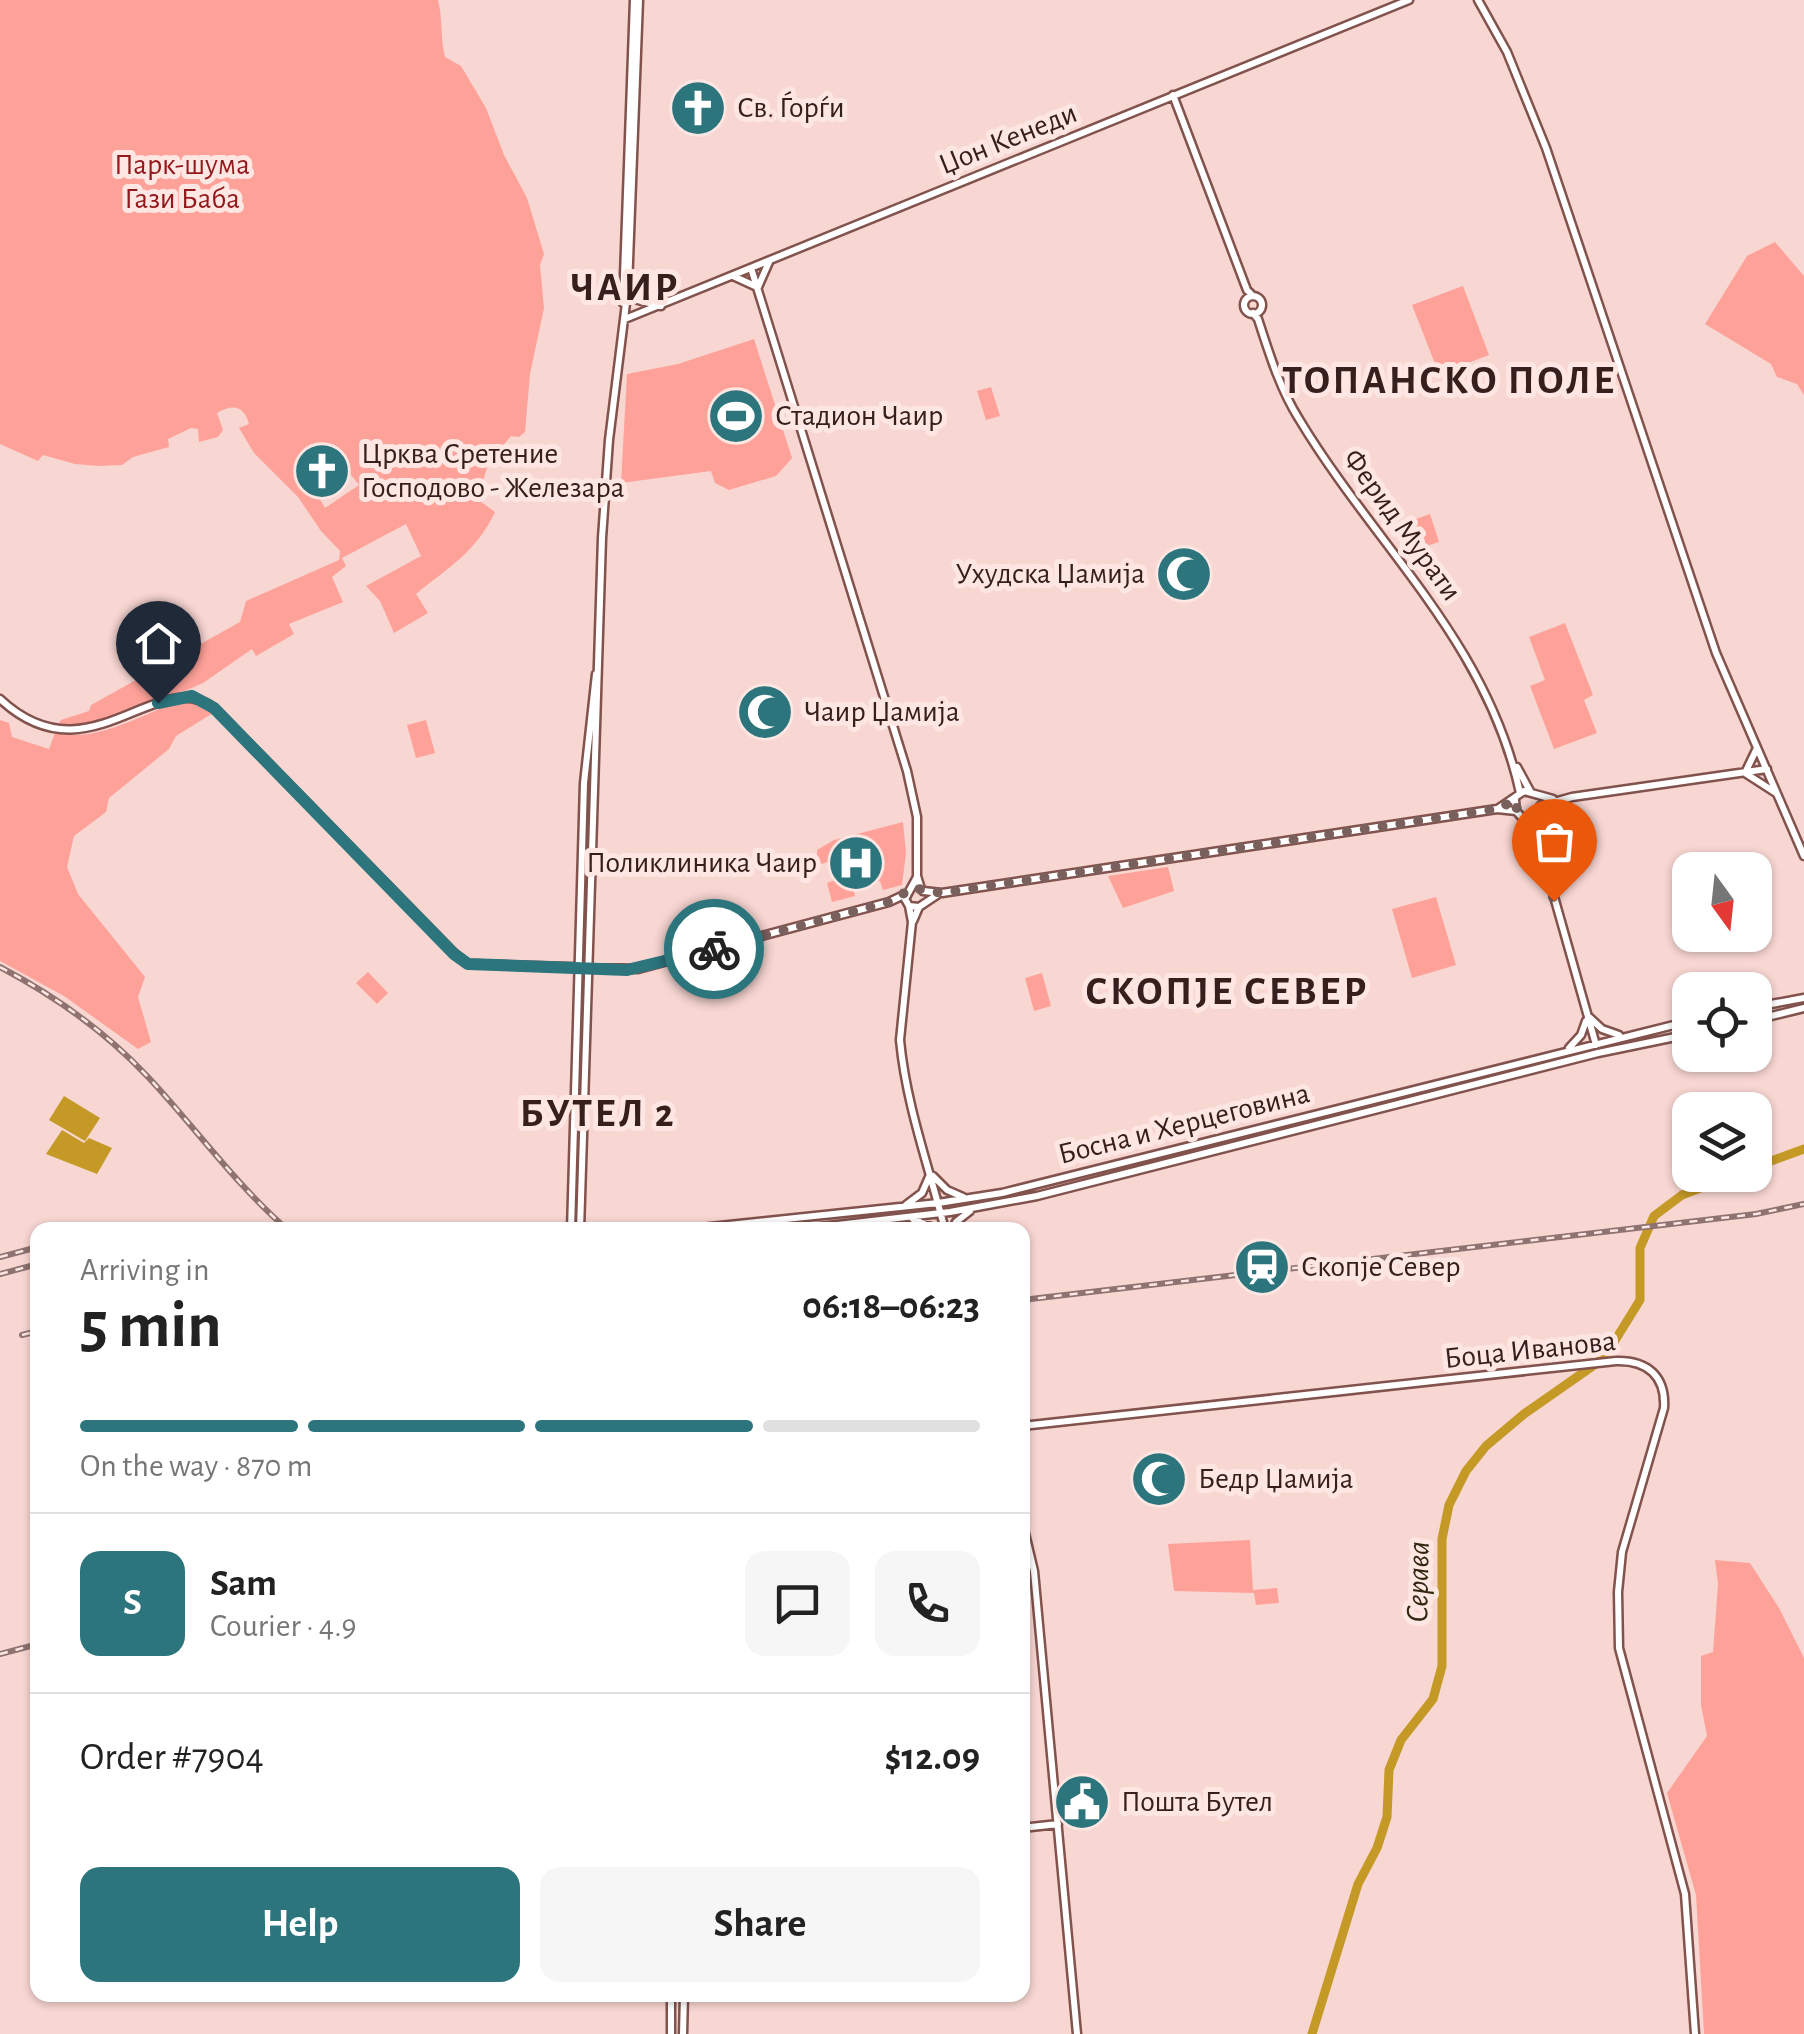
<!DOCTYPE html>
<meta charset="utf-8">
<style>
:root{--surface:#fff;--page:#f6f6f6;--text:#222;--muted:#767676;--line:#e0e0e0;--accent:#2c757d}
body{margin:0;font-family:"Alegreya Sans",sans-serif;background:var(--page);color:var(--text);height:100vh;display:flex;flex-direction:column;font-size:38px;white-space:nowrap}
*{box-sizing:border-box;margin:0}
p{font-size:32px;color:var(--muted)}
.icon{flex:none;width:55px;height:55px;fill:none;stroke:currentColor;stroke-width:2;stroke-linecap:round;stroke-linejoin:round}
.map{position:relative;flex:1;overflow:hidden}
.panel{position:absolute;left:30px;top:1222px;width:1000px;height:780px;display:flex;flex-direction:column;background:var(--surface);border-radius:20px;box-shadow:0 2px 8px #0004}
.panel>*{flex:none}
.needle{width:65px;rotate:165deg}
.buttons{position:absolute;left:1672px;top:852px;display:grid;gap:20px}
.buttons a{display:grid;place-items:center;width:100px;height:100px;border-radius:20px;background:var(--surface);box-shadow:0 2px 8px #0004;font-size:50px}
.pin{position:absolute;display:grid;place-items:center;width:85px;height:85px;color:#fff;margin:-102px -42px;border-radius:50% 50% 50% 0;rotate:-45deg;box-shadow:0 0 10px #0007}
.pin .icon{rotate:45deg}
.courier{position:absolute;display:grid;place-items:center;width:100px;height:100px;margin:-50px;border:8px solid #2c757d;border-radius:50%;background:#fff;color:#222;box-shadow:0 2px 12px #0007}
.overview em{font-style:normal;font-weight:700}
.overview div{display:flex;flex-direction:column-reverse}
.overview{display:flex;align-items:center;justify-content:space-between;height:170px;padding:0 50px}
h1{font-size:65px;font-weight:700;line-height:75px}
.bar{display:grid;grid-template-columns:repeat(4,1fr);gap:15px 10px;align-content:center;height:120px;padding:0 50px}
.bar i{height:12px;border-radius:8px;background:var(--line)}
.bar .selected{background:var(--accent)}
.bar p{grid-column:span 4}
.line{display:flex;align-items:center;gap:25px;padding:0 50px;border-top:2px solid var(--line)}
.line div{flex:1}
.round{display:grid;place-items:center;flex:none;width:105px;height:105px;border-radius:20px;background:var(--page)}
.action{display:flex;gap:20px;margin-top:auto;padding:20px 50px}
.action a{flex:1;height:115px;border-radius:20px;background:var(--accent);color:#fff;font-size:40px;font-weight:700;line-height:115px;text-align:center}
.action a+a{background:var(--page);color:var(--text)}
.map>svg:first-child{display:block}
.green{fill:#fea299;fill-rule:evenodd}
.water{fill:#c49925}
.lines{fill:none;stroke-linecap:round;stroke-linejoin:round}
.river{stroke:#c49925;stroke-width:9}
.secondary-casing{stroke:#82524d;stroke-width:11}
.secondary{stroke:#fff;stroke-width:6}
.rail-casing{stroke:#8e7370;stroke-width:6}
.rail{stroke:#fee6e3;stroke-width:2.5;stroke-dasharray:8;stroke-linecap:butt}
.done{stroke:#79605d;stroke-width:10;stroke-dasharray:0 18}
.route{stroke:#2c757d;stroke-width:12}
.labels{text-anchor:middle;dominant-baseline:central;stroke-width:10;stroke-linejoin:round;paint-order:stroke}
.poi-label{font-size:30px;fill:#35201e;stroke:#fee6e3;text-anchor:start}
.street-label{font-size:30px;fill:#35201e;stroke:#fee6e3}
.park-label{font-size:30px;fill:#93181b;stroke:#fee6e3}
.water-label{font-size:32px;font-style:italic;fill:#322811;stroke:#fee6e3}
.district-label{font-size:40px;font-weight:bold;letter-spacing:2.5px;fill:#35201e;stroke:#fee6e3}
</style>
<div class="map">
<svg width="1804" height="2034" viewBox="0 0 1804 2034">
<rect width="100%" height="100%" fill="#f8d6d2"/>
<!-- green -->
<path class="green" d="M 0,0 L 438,0 C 443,20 440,37 445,57 L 461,66 L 486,108 L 504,155 L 527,198 L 544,254 L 540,265 L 544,308 L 530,374 L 525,432 L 519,437 L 511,436 L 489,462 L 477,499 L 495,512 C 476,552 449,567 416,594 L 428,613 L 394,633 L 380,601 L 366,586 L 421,556 L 406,524 L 342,558 L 346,566 L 332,577 L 343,602 L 289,624 L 294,634 L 256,656 L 252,649 L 203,683 L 185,691 L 153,700 L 94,724 L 57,726 L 61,720 L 89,711 L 91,705 L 240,622 L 246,601 L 339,560 L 340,551 L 321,531 L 298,497 L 254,453 L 239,428 L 249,424 C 244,405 232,404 217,413 L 223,430 L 218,437 L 199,442 L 198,429 L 191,428 L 168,439 L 169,447 L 133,457 L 122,465 L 99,466 L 75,464 L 43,455 L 38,461 L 0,444 ZM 328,446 L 359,485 L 325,508 L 299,463 Z
M 1775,242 L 1804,276 L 1804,395 L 1797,384 L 1777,377 L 1771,364 L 1705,324 L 1747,256 Z
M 1463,286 L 1489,355 L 1439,374 L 1412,305 Z
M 754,339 L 792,458 L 776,476 L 729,490 L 715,483 L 711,471 L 621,483 L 627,374 L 678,364 Z
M 991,387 L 1000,416 L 986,420 L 977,391 Z
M 1430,514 L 1439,542 L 1411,551 L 1402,524 Z
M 1565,623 L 1593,695 L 1584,700 L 1597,733 L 1554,749 L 1530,686 L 1545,680 L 1529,637 Z
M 180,701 L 196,702 L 213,713 L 176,736 L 169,749 L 109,798 L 106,812 L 74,836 L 67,867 L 78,894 L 145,977 L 138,997 L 151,1042 L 138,1049 L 64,996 L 0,961 L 0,720 L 9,723 L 12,737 L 49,749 L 55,733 C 96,743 141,715 180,701 Z
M 426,720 L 435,753 L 416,758 L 407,725 Z
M 903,822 L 906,853 L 902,885 L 883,890 L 880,881 L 853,888 L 855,896 L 832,902 L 827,883 L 845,876 L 840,859 L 817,865 L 817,850 L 834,840 Z
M 1168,867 L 1174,891 L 1123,908 L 1108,876 Z
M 1436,897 L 1456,965 L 1412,978 L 1392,909 Z
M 368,972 L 388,993 L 377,1004 L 356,983 Z
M 1042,973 L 1051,1006 L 1034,1011 L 1025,978 Z
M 1250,1540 L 1253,1590 L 1277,1588 L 1279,1603 L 1256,1605 L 1254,1593 L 1174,1591 L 1168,1544 Z
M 1715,1560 L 1750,1563 L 1779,1608 L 1804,1658 L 1804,2034 L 1704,2034 L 1696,1895 L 1667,1793 L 1707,1736 L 1701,1705 L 1701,1656 L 1713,1652 L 1718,1584 Z"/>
<!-- water -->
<path class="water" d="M 64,1096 L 100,1118 L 85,1141 L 49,1120 Z
M 62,1130 L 84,1143 L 89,1138 L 112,1148 L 97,1174 L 46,1154 Z"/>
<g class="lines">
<!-- river -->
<path class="river" d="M 1755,1167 L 1804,1149
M 1312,2034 L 1358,1884 L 1377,1848 L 1387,1817 L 1389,1770 L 1401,1740 L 1433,1699 L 1442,1666 L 1442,1539 L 1449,1505 L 1466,1471 L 1486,1446 L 1524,1414 L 1597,1363 L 1611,1347 L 1640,1300 L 1640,1248 L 1654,1216 L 1682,1195 L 1734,1175"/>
<!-- secondary casing -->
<g class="secondary-casing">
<path id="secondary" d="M 1478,0 L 1507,52 L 1546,148 L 1716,653 L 1804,856
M 1173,95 L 1247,290 L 1253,296
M 751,268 L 907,771 L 917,817 L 917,876 L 921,889
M 733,276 L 757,287
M 758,287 L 769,262
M 629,289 L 638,300 L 661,306
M1244 305a9 9 0 1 1 18 0a9 9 0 1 1-18 0Z
M 623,303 L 634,0
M 1253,313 L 1258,319 C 1269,353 1280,389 1299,419 C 1376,547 1487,641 1520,793
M 625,319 L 1409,0
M 0,699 C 89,782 156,664 214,708 L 454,953 L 468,964 L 638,969 L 889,902 L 906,894
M 1517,767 L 1530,791
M 1745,773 L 1776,793
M 1745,773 L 1757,748
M 1515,800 L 1516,811 L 1535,832
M 1540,806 L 1572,797 L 1767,769
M 1499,808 L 1524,791 L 1553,799
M 1535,815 L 1536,833 L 1596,1045
M 917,877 L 905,899 L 909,906 L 919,907
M 923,891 L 942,893 L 1497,809 L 1516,811
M 909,906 L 912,922 L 900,1040 C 906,1105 929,1167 945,1230
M 913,921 L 919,907 L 937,895
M 1755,1007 L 1804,998
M 1588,1016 L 1602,1029 L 1619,1035
M 1755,1020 L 1804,1008
M 1569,1048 L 1581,1035 L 1586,1021
M 933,1176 L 947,1190 L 963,1197
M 906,1205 L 922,1193 L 929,1177
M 913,1219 L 937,1230
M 571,1230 L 584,783 L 596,674
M 580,1230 L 602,538 L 609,440 L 628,287 L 639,0
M 682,1230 L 938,1203 L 1002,1193 L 1690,1021
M 794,1230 L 950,1212 L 1037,1196 L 1598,1053 L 1690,1034
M 952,1230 L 956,1222 L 970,1211
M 1022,1426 L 1616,1361 C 1647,1360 1666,1376 1664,1408 L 1622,1552 L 1618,1592 L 1619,1648 L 1685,1894 L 1695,2034
M 1022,1521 L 1034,1571 L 1077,2034
M 1022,1828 L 1058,1824
M 671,2034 L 671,1995
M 683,2034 L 684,1995"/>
</g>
<!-- secondary -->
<use href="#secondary" class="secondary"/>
<!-- rail casing -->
<g class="rail-casing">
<path id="rail" d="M 0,967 C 55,996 105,1031 148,1077 C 195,1127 235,1184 288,1230
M 0,1257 L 38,1247
M 0,1274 L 38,1264
M 1022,1300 L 1756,1214 L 1804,1204
M 22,1335 L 38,1331
M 0,1654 L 38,1644"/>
</g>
<!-- rail -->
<use href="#rail" class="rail"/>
</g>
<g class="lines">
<!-- done -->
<path class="done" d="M 714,949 L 889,902 L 913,888 L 942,893 L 1497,809 L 1515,800 L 1518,814 L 1529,817 L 1535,815 L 1536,833 L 1554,901"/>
<!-- route -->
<path class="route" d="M 158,703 L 192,696 L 214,708 L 454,954 L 468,964 L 627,970 L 714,949"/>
</g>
<!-- icons -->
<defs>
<g id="church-disc" transform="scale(2.875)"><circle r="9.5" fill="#2c757d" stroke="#fee6e3"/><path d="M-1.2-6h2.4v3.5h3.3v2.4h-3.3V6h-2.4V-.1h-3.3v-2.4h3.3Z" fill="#fff"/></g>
<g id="stadium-disc" transform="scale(2.875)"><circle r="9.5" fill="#2c757d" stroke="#fee6e3"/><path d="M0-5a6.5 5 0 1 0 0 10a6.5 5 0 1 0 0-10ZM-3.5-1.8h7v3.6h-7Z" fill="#fff"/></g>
<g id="mosque-disc" transform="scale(2.875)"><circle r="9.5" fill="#2c757d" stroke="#fee6e3"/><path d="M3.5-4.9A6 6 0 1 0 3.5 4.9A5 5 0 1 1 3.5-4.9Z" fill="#fff"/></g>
<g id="hospital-disc" transform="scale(2.875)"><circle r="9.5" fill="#2c757d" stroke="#fee6e3"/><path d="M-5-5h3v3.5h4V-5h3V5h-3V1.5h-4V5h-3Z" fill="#fff"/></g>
<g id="station-disc" transform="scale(2.875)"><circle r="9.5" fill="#2c757d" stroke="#fee6e3"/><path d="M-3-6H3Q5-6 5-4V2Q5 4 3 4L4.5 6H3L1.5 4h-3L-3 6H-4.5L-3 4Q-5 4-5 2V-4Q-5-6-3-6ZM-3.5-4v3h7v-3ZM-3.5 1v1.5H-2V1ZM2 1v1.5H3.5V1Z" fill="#fff"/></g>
<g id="civic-disc" transform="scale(2.875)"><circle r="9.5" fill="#2c757d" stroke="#fee6e3"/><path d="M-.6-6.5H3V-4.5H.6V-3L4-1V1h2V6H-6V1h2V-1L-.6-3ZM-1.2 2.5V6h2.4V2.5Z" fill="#fff"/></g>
</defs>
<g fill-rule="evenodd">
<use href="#church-disc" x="698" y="108"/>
<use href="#stadium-disc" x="736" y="416"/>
<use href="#church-disc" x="322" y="471"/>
<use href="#mosque-disc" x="1184" y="574"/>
<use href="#mosque-disc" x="765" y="712"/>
<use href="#hospital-disc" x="856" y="863"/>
<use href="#station-disc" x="1262" y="1267"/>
<use href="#mosque-disc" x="1159" y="1479"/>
<use href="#civic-disc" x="1082" y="1802"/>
</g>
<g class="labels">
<!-- poi labels -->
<g class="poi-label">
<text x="737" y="108">Св. Ѓорѓи</text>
<text x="775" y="416">Стадион Чаир</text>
<text x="361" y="454">Црква Сретение<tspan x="361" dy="34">Господово - Железара</tspan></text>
<text x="1145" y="574" text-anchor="end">Ухудска Џамија</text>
<text x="804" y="712">Чаир Џамија</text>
<text x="817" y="863" text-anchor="end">Поликлиника Чаир</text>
<text x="1301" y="1267">Скопје Север</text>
<text x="1198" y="1479">Бедр Џамија</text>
<text x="1121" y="1802">Пошта Бутел</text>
</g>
<!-- street labels -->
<g class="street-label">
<text transform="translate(1008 139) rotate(-22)">Џон Кенеди</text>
<text transform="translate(1402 525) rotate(54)">Ферид Мурати</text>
<text transform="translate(1184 1124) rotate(-14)">Босна и Херцеговина</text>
<text transform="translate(1530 1350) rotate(-6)">Боца Иванова</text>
</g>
<!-- park labels -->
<g class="park-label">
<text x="182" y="165">Парк-шума<tspan x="182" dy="34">Гази Баба</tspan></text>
</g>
<!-- water labels -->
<g class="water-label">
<text transform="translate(1418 1582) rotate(-89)">Серава</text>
</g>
<!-- district labels -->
<g class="district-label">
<text x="625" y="288">ЧАИР</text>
<text x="1450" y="381">ТОПАНСКО ПОЛЕ</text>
<text x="1227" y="992">СКОПЈЕ СЕВЕР</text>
<text x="598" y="1114">БУТЕЛ 2</text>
</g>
</g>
</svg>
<div class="buttons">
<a><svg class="needle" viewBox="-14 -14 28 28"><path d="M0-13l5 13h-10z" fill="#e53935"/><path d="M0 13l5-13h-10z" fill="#767676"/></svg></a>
<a><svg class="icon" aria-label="locate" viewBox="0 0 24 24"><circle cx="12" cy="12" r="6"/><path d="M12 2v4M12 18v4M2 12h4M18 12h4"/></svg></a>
<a><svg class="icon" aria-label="layers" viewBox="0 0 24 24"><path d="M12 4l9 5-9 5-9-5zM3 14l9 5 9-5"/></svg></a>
</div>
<div class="pin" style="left:1554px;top:901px;background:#ea580c"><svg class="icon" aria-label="bag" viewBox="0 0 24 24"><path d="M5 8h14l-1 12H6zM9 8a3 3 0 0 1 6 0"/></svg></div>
<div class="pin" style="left:158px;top:703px;background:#1f2937"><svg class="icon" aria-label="home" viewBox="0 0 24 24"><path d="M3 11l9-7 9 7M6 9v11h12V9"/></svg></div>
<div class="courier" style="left:714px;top:949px"><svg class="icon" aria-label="bike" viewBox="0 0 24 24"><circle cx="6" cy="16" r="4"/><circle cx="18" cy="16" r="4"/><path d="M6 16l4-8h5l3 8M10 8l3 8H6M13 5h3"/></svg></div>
<section class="panel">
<div class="overview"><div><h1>5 min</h1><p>Arriving in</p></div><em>06:18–06:23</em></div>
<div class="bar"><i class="selected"></i><i class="selected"></i><i class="selected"></i><i></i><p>On the way · 870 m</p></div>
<div class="line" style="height:180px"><b class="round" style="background:var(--accent);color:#fff">S</b><div><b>Sam</b><p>Courier · 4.9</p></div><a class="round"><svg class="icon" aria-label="chat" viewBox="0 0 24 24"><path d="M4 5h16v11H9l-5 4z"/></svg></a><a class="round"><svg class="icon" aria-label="phone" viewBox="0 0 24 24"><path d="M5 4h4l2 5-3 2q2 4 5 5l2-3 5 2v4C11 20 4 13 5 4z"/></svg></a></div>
<div class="line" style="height:130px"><div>Order #7904</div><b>$12.09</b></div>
<div class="action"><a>Help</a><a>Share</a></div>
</section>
</div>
